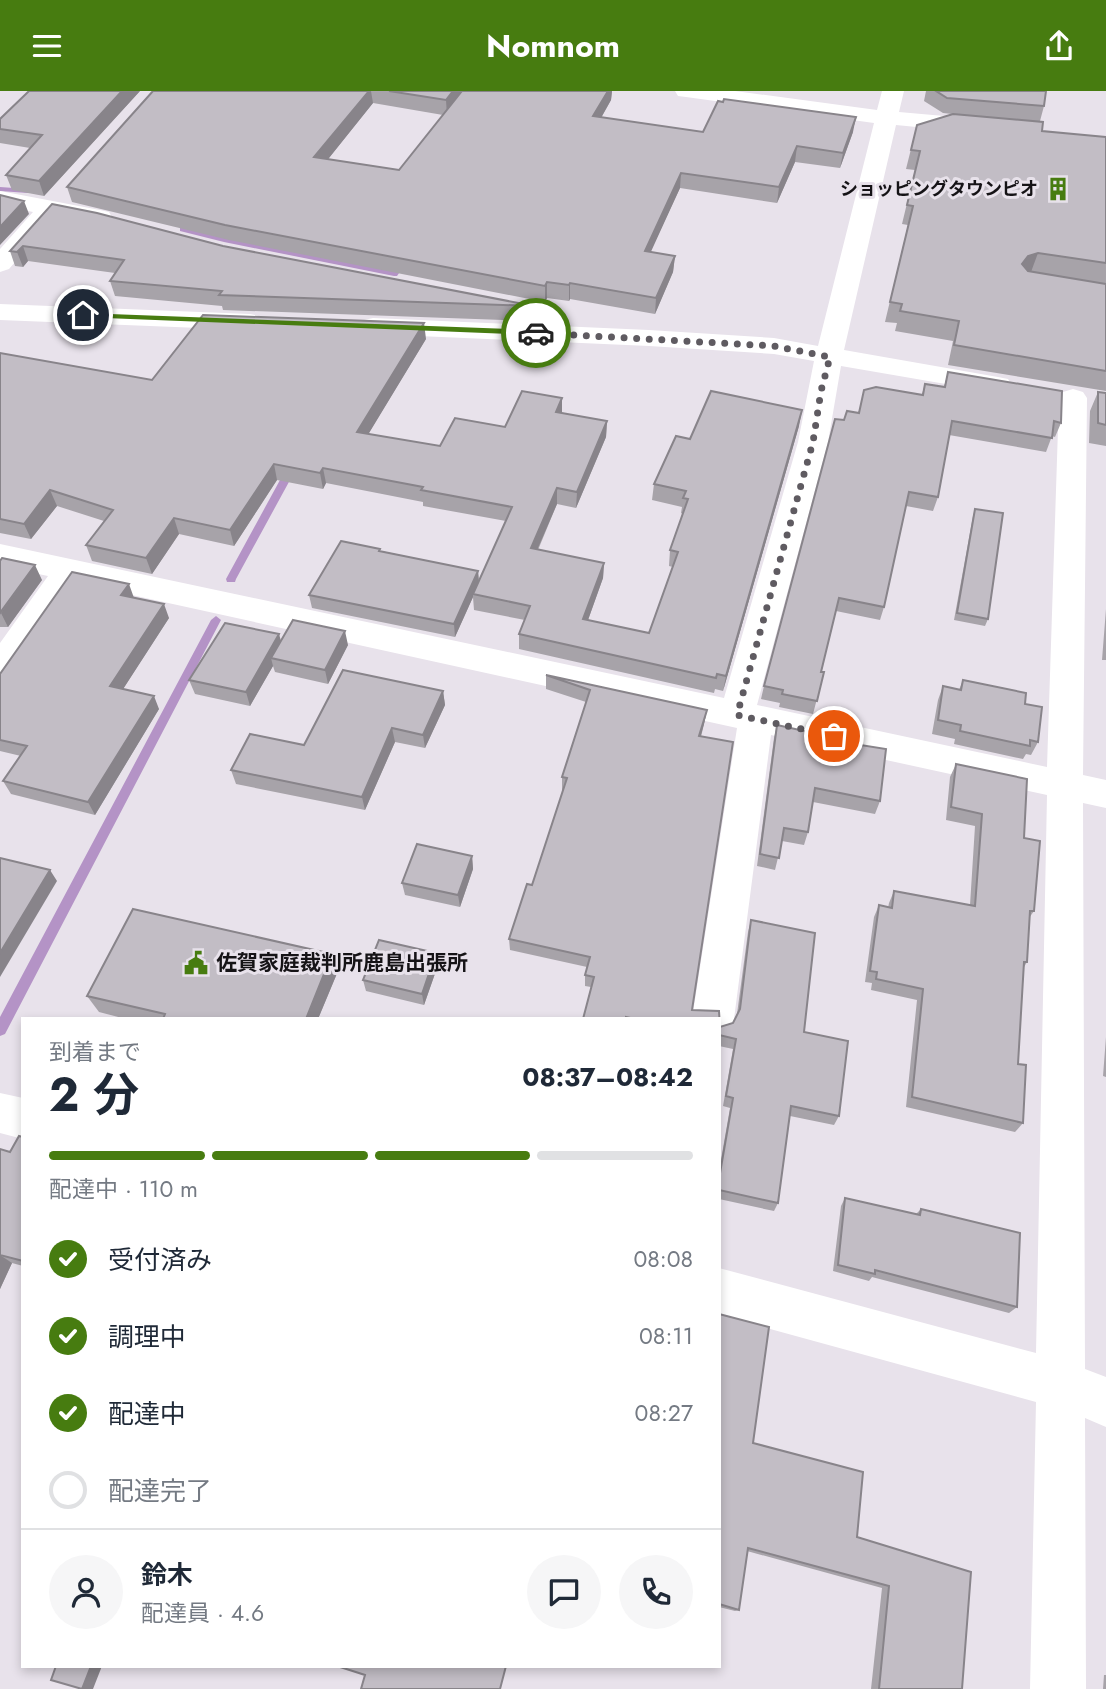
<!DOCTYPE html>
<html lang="ja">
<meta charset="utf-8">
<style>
:root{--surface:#fff;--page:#f6f6f7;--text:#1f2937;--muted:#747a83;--line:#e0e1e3;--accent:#477c10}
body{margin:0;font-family:Jost,"Noto Sans JP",sans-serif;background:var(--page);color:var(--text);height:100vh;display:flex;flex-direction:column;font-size:26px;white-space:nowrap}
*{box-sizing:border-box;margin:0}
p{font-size:23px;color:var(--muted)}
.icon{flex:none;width:38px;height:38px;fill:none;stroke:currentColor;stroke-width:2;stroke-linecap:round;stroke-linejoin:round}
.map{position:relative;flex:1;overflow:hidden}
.panel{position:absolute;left:21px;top:926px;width:700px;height:651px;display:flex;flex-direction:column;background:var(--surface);border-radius:0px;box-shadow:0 4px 10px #0003}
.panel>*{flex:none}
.pin{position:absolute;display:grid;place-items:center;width:60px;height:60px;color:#fff;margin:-30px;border:4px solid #fff;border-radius:50%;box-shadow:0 2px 7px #0007}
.courier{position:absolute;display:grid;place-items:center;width:70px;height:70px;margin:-35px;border:5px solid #477c10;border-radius:50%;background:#fff;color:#222;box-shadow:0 2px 9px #0007}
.head em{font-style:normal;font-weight:700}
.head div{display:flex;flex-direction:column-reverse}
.head{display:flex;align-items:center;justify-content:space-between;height:119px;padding:0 28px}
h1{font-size:46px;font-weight:700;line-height:52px}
.bar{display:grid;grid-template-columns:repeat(4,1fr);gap:10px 7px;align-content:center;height:84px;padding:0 28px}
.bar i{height:9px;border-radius:5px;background:var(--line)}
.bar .active{background:var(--accent)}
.bar p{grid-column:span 4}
.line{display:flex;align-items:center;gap:18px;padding:0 28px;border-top:2px solid var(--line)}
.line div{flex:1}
.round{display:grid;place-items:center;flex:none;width:74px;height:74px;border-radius:37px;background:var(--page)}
ol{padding:0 28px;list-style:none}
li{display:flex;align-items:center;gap:21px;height:77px}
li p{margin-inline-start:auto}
li .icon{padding:7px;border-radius:50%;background:var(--accent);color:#fff;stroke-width:4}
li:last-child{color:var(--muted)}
li i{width:38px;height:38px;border:4px solid var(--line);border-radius:50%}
header{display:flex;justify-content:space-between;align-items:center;height:91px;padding:0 28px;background:var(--accent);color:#fff;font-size:32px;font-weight:700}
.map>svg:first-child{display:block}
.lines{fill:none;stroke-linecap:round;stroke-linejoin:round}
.stream{fill:#b493c6;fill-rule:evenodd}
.minor{fill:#fff;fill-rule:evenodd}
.wall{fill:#a7a3a9;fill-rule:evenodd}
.shaded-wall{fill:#88848a}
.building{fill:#c2bdc5;stroke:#88848a;stroke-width:2}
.route{fill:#477c10}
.done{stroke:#5f5b61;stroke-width:7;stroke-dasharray:0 12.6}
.labels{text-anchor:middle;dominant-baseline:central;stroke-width:6;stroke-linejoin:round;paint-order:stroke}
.far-poi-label{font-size:18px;font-weight:bold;fill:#151316;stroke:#e8e2eb;text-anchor:end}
.poi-label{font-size:21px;font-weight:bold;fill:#151316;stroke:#e8e2eb;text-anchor:start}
</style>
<header><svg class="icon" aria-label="menu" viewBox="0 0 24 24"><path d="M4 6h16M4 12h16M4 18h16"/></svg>Nomnom<svg class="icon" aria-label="share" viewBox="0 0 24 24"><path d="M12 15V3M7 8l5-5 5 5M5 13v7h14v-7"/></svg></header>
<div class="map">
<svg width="1106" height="1598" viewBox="0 0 1106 1598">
<rect width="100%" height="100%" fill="#e8e2eb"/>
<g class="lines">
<!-- stream -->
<path class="stream" d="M 0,96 L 28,98 L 32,100 L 28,102 L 0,100 Z
M 180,136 L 392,180 L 401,167 L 408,169 L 397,185 L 394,185 L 224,151 L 180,140 Z
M 291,375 L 296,378 L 236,488 L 235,491 L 227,491 L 226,488 L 286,378 Z
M 216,525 L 221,529 L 5,943 L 0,945 L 0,926 L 211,529 Z"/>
<!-- minor -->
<path class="minor" d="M 675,0 L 735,0 L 877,19 L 882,0 L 904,0 L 899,21 L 978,28 L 986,30 L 989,35 L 986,40 L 978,42 L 896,34 L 844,259 L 998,286 L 1008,288 L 1012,294 L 1008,300 L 998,302 L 841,275 L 828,351 L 757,614 L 1047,676 L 1059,307 L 1063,301 L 1073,298 L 1083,301 L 1087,307 L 1083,684 L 1106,689 L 1106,717 L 1083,712 L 1085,1278 L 1106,1286 L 1106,1336 L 1085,1327 L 1086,1598 L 1030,1598 L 1036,1311 L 719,1224 L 719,1177 L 1036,1262 L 1047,704 L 771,644 L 734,928 L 728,941 L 719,944 L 719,928 L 692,928 L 737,637 L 77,492 L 12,586 L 0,589 L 0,552 L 48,485 L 0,475 L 0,453 L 724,607 L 798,351 L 814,270 L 774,263 L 649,255 L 373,243 L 364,241 L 360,235 L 364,229 L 373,227 L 649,239 L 774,247 L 818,255 L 874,32 L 686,6 L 678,5 Z
M 0,100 L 100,119 L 109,121 L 112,126 L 109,131 L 100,133 L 55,125 L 9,178 L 0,181 L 0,158 L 33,121 L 0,114 Z
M 0,213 L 250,223 L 259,225 L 263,231 L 259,237 L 250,239 L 0,229 Z
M 0,1002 L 23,1007 L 23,1048 L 0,1042 Z"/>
</g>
<!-- wall -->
<path class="wall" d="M 140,0 L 44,105 L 12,99 L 6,84 L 30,57 L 0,52 L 0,38 Z
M 153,0 L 612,0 L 611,9 L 601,27 L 703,41 L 853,41 L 840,77 L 795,71 L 777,112 L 680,97 L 650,161 L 675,165 L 673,181 L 655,223 L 570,208 L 569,210 L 547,207 L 545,211 L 229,149 L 72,111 L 67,96 ZM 373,12 L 443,24 L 399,79 L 328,68 Z
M 926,0 L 1046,0 L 1044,15 L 1040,30 L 1042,40 L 1106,46 L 1106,193 L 1070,187 L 1106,193 L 1106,300 L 948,274 L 953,250 L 895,240 L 897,232 L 885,231 L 908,134 L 902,133 L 915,79 L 906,78 L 917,34 L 952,23 L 943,22 L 924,10 Z
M 52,113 L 223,155 L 534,215 L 534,230 L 223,219 L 222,215 L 115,205 L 110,190 L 115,182 L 28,170 L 23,176 L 15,175 L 10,160 Z
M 426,248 L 368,343 L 440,355 L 505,336 L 562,322 L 607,330 L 606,346 L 576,417 L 557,413 L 538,459 L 604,472 L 603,487 L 588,529 L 649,542 L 673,476 L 669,475 L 670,459 L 683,423 L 681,422 L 682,416 L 652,409 L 654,393 L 690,348 L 799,335 L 723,600 L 715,598 L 714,602 L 519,558 L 519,543 L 525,529 L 474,519 L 473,506 L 455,546 L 312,517 L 309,504 L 381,460 L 478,480 L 479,490 L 506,430 L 423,415 L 423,411 L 326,392 L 323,398 L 277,389 L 234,455 L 179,443 L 152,483 L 92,470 L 86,454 L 104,430 L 57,415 L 31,448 L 0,442 L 0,262 L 152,289 Z
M 948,281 L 1061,332 L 1055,346 L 1052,345 L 1046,361 L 949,344 L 938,406 L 933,420 L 906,415 L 884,516 L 880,529 L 836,520 L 821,581 L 824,581 L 813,623 L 779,616 L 780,612 L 761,608 L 764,595 L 844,329 L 859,322 L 922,303 L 925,293 L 944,296 Z
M 1098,301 L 1106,302 L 1106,355 L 1089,352 L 1090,320 Z
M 975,418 L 988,528 L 985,535 L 954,529 L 973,425 Z
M 0,470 L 42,489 L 8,536 L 0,536 Z
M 134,507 L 169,527 L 123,598 L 159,618 L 95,724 L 11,703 L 3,690 L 21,665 L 0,660 L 0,583 Z
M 1106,518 L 1106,569 L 1102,569 Z
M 281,550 L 348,554 L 328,593 L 275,581 L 273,575 L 250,615 L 195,603 L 189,589 Z
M 546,584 L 707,619 L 704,633 L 701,646 L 733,651 L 692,919 L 719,920 L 720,936 L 733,932 L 737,923 L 748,841 L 751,829 L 815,842 L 804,941 L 848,950 L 839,1025 L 834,1034 L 790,1025 L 778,1112 L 774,1120 L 719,1108 L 719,1080 L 730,1017 L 723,1015 L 733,958 L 719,955 L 719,928 L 583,928 L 591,896 L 585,895 L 585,884 L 587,876 L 510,859 L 509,848 L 527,793 L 532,794 L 563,699 L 562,699 L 562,686 L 586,611 L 546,598 Z
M 963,589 L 1025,613 L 1038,651 L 1031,664 L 1026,663 L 1023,668 L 954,653 L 955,648 L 932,643 L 938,609 L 943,595 L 959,599 Z
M 443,600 L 445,614 L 425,657 L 395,651 L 365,719 L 236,693 L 231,679 L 304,654 Z
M 777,634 L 880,710 L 875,723 L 813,711 L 808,741 L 804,754 L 782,750 L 775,779 L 757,775 L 774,647 Z
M 956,673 L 1024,747 L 1034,820 L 1029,827 L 1027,871 L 1024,876 L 1018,973 L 1023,1032 L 1015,1041 L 906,1016 L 917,909 L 871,899 L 872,892 L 865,891 L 874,826 L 879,814 L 888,817 L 889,812 L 894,800 L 970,814 L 975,735 L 946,729 L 950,686 Z
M 472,765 L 473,778 L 460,816 L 405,804 L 402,792 Z
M 436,862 L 438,874 L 424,914 L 366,900 L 363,889 Z
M 338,880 L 318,928 L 126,928 L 99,921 L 87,905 Z
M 1106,946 L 1106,986 L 1103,985 Z
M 23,1046 L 23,1175 L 12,1172 L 0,1198 L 0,1058 L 10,1061 Z
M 845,1107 L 916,1123 L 921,1118 L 1017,1216 L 1009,1222 L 872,1186 L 869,1190 L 833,1180 L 841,1115 Z
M 719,1223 L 753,1352 L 857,1446 L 962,1598 L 871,1598 L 882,1497 L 747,1460 L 739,1519 L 735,1520 L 719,1516 Z
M 1104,1584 L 1106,1584 L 1106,1598 L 1103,1598 Z"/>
<!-- shaded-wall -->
<path class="shaded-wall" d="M 122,0 L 140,0 L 44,105 L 39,90 Z
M 369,0 L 371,0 L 373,12 L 317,82 L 314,66 Z
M 453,0 L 466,0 L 447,25 L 446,9 Z
M 608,0 L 612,0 L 611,9 L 593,41 L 593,25 Z
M 856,26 L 853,41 L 840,77 L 843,62 Z
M 797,55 L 795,71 L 777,112 L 779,96 Z
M 681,82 L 680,97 L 644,176 L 645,160 Z
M 24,110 L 29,123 L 0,154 L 0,136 Z
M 23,155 L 28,170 L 23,176 L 17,161 Z
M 1038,162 L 1031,181 L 1021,185 L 1022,173 L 1028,165 Z
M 675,165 L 673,181 L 655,223 L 656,207 Z
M 547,191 L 547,207 L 545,211 L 545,195 Z
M 570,192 L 570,208 L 569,210 L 569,194 Z
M 424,232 L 426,248 L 360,357 L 357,341 Z
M 562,307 L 562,323 L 556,321 Z
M 802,319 L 799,335 L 723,600 L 726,585 Z
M 607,330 L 606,346 L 576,417 L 577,401 Z
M 274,373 L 277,389 L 234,455 L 230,439 Z
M 323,377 L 326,392 L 323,398 L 320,382 Z
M 557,397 L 557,413 L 531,473 L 531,457 Z
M 50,399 L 57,415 L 31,448 L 24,433 Z
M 174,427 L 179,443 L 152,483 L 146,467 Z
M 604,472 L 603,487 L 583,543 L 583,528 Z
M 35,474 L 42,489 L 8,536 L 1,522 Z
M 478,480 L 479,493 L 473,503 L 473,506 L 455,546 L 454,533 Z
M 129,493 L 134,507 L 121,504 Z
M 164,513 L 169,527 L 116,609 L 110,595 Z
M 345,540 L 348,554 L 328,593 L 325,579 Z
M 279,543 L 283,557 L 271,567 L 273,575 L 250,615 L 246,601 Z
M 443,600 L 445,614 L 425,657 L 423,644 Z
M 154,605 L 159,618 L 95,724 L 88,711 Z
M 707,619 L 704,633 L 697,658 L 699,645 Z
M 392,637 L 395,651 L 365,719 L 362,706 Z
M 472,765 L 473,778 L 460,816 L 458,804 Z
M 50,779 L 57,790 L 0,886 L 0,862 Z
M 436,862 L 438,874 L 424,914 L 422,903 Z
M 332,863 L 338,880 L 318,928 L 306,928 Z
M 0,1165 L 0,1164 L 12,1172 L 0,1198 Z
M 91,1575 L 102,1575 L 93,1598 L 82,1598 Z"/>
<!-- building -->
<path class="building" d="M 29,0 L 122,0 L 39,90 L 6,84 L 42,44 L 0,38 L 0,28 Z
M 153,0 L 369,0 L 314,66 L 399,79 L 462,0 L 608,0 L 593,25 L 703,41 L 718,10 L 723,11 L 724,8 L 856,26 L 843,62 L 797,55 L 779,96 L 681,82 L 645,160 L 675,165 L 656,207 L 570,192 L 569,194 L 547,191 L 545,195 L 225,134 L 67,96 Z
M 389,0 L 453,0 L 446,9 Z
M 936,0 L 1046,0 L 1044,15 L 947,7 Z
M 953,23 L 1043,31 L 1042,40 L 1106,46 L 1106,172 L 1038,162 L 1028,165 L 1022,173 L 1028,180 L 1106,193 L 1106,280 L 954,254 L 959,230 L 900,220 L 902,213 L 890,211 L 913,115 L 907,114 L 920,60 L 911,59 L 917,34 Z
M 0,104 L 24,110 L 0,136 Z
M 52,113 L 97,122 L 223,155 L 534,215 L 219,204 L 222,200 L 110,190 L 124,169 L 23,155 L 17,161 L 10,160 Z
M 203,224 L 424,232 L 357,341 L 440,355 L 455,327 L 505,336 L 522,300 L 562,307 L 556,321 L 607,330 L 577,401 L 557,397 L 531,457 L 604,472 L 583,528 L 649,542 L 678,461 L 670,459 L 688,408 L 683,407 L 686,400 L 654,393 L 676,345 L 690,348 L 711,300 L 802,319 L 726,585 L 717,583 L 716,587 L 519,543 L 530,515 L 473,503 L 512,416 L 421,399 L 423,396 L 323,377 L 320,382 L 274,373 L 230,439 L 174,427 L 146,467 L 86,454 L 113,419 L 50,399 L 24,433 L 0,428 L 0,262 L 152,289 Z
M 948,281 L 1062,300 L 1061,332 L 1054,330 L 1052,347 L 952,330 L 938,406 L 909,401 L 884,516 L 839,507 L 821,581 L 824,581 L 817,610 L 782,603 L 783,599 L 764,595 L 835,328 L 844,329 L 847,320 L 859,322 L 864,299 L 876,296 L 923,304 L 925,293 L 945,296 Z
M 1098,301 L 1106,302 L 1106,334 L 1098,332 Z
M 975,418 L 1003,422 L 988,528 L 957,522 Z
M 341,450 L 380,458 L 379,460 L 478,480 L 454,533 L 309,504 Z
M 2,467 L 35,474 L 0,522 L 0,470 Z
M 72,481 L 129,493 L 121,504 L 164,513 L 110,595 L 154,605 L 88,711 L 3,690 L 27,655 L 0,649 L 0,583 Z
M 293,529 L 345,540 L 325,579 L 271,567 Z
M 225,532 L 279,543 L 246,601 L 189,589 Z
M 343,579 L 443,600 L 423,644 L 392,637 L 362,706 L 231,679 L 250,643 L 304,654 Z
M 546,584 L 707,619 L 699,645 L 733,651 L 692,919 L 719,920 L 720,936 L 733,932 L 740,918 L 751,829 L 815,842 L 804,941 L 848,950 L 839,1025 L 791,1015 L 778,1112 L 719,1099 L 719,1088 L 733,1007 L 726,1005 L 736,948 L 719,944 L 719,928 L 635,928 L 626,926 L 626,928 L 583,928 L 594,886 L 585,884 L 590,866 L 509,848 L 527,793 L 532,794 L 567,687 L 562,686 L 590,599 Z
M 963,589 L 1026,602 L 1025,613 L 1042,616 L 1038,651 L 1030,649 L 1030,655 L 960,640 L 961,634 L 938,629 L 943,595 L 961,599 Z
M 777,634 L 809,641 L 809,644 L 823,648 L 886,658 L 880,710 L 815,697 L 808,741 L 784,737 L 779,767 L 760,763 Z
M 956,673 L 1027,688 L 1024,747 L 1040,750 L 1034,820 L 1030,820 L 1027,871 L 1024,871 L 1018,973 L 1026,974 L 1023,1032 L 912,1006 L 923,898 L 876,888 L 877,881 L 870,880 L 879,814 L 892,817 L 894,800 L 975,815 L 982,723 L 951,716 Z
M 417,753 L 472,765 L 458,804 L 402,792 Z
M 0,767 L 50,779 L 0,862 Z
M 133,818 L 332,863 L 306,928 L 163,928 L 165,923 L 87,905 Z
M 379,849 L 436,862 L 422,903 L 363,889 Z
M 19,1045 L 23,1046 L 23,1170 L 0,1164 L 0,1165 L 0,1058 L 10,1061 Z
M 845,1107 L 920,1124 L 921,1118 L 1020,1142 L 1017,1216 L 875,1179 L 875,1183 L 838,1174 Z
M 719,1223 L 769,1236 L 753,1352 L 863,1381 L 857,1446 L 971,1481 L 962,1598 L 879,1598 L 889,1495 L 748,1457 L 739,1519 L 719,1513 Z
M 56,1575 L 91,1575 L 82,1598 L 51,1589 Z
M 337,1575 L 506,1575 L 500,1598 L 361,1598 L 365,1584 Z"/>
<!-- route -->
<path class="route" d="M 83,222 L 536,239 L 540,242 L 536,244 L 80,226 Z"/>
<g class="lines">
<!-- done -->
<path class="done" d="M 536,242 L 774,255 L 830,266 L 821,300 L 813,351 L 737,624 L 834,645"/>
</g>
<!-- icons -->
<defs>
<g id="building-bare" transform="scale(1.89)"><path d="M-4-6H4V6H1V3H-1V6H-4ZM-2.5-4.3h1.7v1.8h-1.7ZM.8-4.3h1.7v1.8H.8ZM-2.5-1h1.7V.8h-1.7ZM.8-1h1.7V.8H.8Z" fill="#477c10" stroke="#e8e2eb" stroke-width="2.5" paint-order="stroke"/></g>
<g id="civic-bare" transform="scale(1.89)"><path d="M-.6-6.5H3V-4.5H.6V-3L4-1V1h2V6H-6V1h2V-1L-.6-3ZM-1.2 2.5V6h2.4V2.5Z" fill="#477c10" stroke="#e8e2eb" stroke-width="2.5" paint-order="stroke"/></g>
</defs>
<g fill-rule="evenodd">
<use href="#building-bare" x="1058" y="98"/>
<use href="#civic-bare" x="196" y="872"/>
</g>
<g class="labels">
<!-- far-poi labels -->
<g class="far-poi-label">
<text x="1038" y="98">ショッピングタウンピオ</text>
</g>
<!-- poi labels -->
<g class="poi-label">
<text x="216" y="872">佐賀家庭裁判所鹿島出張所</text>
</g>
</g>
</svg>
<div class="pin" style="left:834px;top:645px;background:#ea580c"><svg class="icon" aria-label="bag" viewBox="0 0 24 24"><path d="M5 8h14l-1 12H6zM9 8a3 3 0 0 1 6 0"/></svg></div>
<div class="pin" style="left:83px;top:224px;background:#1f2937"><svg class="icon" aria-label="home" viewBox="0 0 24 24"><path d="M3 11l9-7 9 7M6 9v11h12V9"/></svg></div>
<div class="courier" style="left:536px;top:242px"><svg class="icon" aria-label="car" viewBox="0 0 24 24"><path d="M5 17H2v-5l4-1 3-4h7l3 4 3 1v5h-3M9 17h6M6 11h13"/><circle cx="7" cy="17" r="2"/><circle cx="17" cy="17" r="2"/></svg></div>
<section class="panel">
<div class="head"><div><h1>2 分</h1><p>到着まで</p></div><em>08:37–08:42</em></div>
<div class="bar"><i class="active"></i><i class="active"></i><i class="active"></i><i></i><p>配達中 · 110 m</p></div>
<ol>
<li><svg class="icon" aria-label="check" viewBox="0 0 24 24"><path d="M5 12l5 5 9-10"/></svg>受付済み<p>08:08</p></li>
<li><svg class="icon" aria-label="check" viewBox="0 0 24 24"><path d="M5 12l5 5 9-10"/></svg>調理中<p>08:11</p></li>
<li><svg class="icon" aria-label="check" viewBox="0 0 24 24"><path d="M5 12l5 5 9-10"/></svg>配達中<p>08:27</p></li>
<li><i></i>配達完了</li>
</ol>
<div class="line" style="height:126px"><a class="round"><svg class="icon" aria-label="person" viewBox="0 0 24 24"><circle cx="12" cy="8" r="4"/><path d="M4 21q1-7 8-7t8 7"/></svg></a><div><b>鈴木</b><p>配達員 · 4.6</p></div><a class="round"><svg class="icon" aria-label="chat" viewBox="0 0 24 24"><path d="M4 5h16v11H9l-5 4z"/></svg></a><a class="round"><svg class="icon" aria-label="phone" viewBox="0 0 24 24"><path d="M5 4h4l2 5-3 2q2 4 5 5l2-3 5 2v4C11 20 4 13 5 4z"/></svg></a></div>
</section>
</div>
